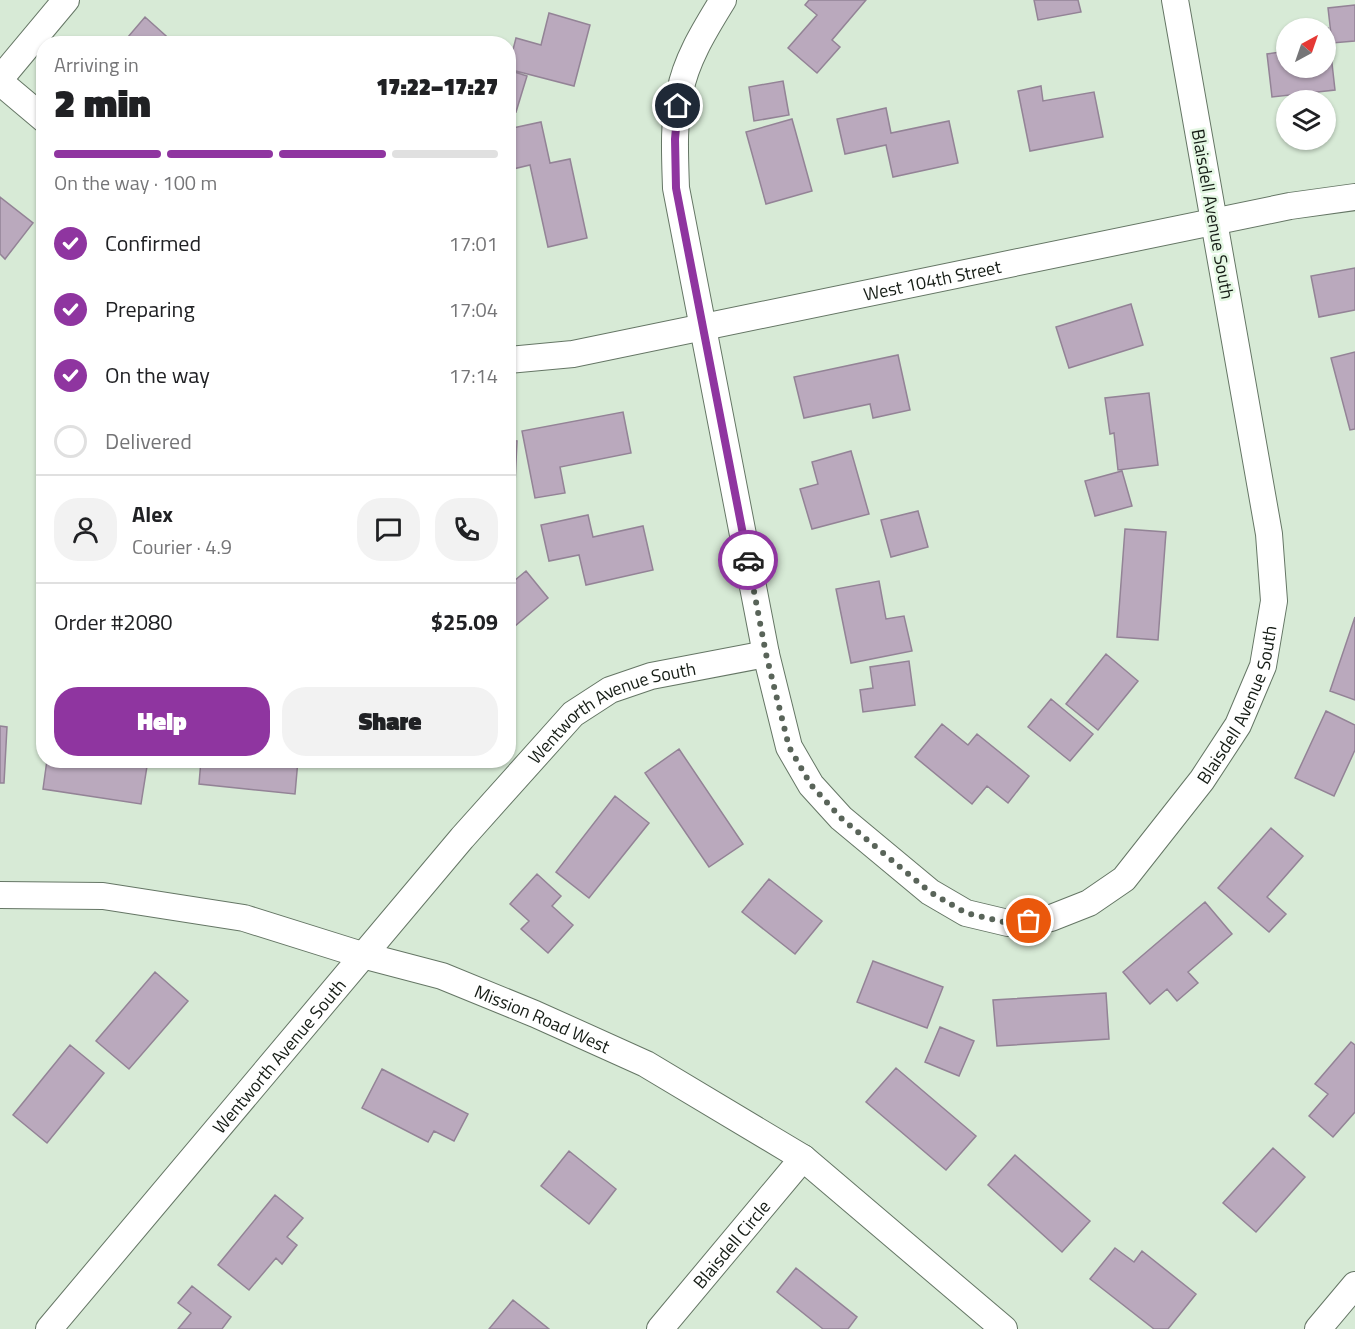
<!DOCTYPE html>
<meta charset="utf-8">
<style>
:root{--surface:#fff;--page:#f2f2f2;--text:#202124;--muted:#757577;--line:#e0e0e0;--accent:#8f35a0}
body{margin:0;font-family:"Titillium Web",sans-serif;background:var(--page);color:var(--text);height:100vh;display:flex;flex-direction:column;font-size:22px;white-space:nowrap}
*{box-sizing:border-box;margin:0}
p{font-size:20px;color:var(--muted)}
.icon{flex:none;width:33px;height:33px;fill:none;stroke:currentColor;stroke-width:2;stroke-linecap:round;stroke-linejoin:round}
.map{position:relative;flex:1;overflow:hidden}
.details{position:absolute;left:36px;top:36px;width:480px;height:732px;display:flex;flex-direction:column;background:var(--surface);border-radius:24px;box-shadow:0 2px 4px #0004}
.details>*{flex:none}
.needle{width:39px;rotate:40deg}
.controls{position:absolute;left:1276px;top:18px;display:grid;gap:12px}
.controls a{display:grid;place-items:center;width:60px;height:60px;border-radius:50%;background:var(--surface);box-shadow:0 2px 4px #0004;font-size:30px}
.pin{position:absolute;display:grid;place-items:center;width:51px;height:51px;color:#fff;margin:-26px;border:3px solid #fff;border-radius:50%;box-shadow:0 2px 6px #0007}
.courier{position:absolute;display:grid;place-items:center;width:60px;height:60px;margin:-30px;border:4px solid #8f35a0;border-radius:50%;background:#fff;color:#222;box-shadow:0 2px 8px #0007}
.head em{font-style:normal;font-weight:800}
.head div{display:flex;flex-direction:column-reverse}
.head{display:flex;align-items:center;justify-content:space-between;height:102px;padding:0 18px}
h1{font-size:39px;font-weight:800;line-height:45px}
.bar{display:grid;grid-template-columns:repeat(4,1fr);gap:9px 6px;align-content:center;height:72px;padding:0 18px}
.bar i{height:8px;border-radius:4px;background:var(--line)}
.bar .selected{background:var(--accent)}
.bar p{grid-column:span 4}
.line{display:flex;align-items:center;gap:15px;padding:0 18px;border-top:2px solid var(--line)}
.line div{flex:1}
.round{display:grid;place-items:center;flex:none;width:63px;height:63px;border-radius:24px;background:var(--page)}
ol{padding:0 18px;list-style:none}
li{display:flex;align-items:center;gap:18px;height:66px}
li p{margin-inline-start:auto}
li .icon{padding:6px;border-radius:50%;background:var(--accent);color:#fff;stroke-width:4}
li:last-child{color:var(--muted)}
li i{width:33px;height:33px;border:3px solid var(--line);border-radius:50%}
.button{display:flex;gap:12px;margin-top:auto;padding:12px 18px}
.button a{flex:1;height:69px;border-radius:24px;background:var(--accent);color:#fff;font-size:24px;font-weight:800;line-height:69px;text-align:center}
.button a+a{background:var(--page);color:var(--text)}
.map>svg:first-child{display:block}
.building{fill:#baa9bd;stroke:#938396;stroke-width:1.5}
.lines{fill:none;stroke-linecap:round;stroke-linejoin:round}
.minor-casing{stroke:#657665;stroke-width:28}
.minor{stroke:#fff;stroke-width:26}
.done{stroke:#596459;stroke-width:6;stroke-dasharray:0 10.8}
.route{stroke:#8f35a0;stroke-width:8}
.labels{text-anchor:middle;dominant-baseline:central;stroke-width:5;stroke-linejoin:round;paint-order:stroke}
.street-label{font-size:18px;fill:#151c15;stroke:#e4f7e3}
</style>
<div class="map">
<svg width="1355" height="1329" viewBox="0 0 1355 1329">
<rect width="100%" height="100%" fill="#d7ead6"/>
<!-- building -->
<path class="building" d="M 809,0 L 866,0 L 832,40 L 840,47 L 817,73 L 788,48 L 817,15 L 805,5 Z
M 1034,0 L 1078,0 L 1081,12 L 1038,20 Z
M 1355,5 L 1355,41 L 1332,43 L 1328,8 Z
M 549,13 L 590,25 L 574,86 L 508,69 L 516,38 L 541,45 Z
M 145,17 L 175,44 L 122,44 Z
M 1321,28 L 1328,28 L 1335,90 L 1272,97 L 1267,54 L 1287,51 L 1287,68 L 1326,68 L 1326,28 Z
M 508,70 L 527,76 L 516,112 L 508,110 Z
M 783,81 L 789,115 L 754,121 L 749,87 Z
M 1041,86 L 1043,101 L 1094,92 L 1103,137 L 1030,151 L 1018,91 Z
M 886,108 L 891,133 L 949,121 L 958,163 L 893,177 L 886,145 L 845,154 L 837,119 Z
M 792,119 L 812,191 L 766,204 L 746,132 Z
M 541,122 L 550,163 L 570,159 L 587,238 L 548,247 L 530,165 L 513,169 L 508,147 L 508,129 Z
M 0,197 L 33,223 L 5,259 L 0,254 Z
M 1355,268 L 1355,310 L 1319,317 L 1311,276 Z
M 1131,304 L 1143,345 L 1069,368 L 1056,327 Z
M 1355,352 L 1355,429 L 1350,430 L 1331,358 Z
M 898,355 L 910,410 L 873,418 L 870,404 L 804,418 L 794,377 Z
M 1149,393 L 1158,465 L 1118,470 L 1114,433 L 1110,434 L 1105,398 Z
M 623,412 L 631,453 L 560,467 L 565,493 L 535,498 L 522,431 Z
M 508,440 L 517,441 L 515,484 L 508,483 Z
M 851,451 L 869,514 L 812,529 L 800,489 L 818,484 L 812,462 Z
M 1122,471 L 1132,506 L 1095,516 L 1085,481 Z
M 918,511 L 928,547 L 891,557 L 881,520 Z
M 588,515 L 593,537 L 643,526 L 653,570 L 586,585 L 579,555 L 549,561 L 541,525 Z
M 1125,529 L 1166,532 L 1158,640 L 1117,637 Z
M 526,571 L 548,598 L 508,632 L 508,586 Z
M 879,581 L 886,619 L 904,616 L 912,651 L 851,663 L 836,589 Z
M 1355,617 L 1355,700 L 1330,691 Z
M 1106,654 L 1138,681 L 1098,730 L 1066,704 Z
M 909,661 L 915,705 L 863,712 L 860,690 L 873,688 L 870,667 Z
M 1051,699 L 1093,734 L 1070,761 L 1028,727 Z
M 1326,711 L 1355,725 L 1355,750 L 1334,796 L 1295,778 Z
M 942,724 L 968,745 L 977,734 L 1029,776 L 1008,803 L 987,786 L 972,804 L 915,757 Z
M 0,726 L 7,727 L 4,783 L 0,783 Z
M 679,749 L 743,844 L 709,867 L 645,773 Z
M 47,760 L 148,760 L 141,804 L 43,789 Z
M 201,760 L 298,760 L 295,794 L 199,784 Z
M 615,796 L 649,823 L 589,898 L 556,872 Z
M 1271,828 L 1303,856 L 1267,897 L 1286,914 L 1269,932 L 1218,888 Z
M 537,874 L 561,896 L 552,906 L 573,925 L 548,953 L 521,929 L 529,921 L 510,904 Z
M 769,879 L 822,921 L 795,954 L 742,912 Z
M 1205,902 L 1232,934 L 1188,972 L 1198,983 L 1177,1001 L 1167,989 L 1150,1004 L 1123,972 Z
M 873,961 L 943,987 L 927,1028 L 857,1002 Z
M 155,972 L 188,1001 L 129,1069 L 96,1041 Z
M 1106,993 L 1109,1039 L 997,1046 L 993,1000 Z
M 940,1027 L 974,1041 L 959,1076 L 925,1062 Z
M 1351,1042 L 1355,1045 L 1355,1112 L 1333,1137 L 1309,1116 L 1328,1094 L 1315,1084 Z
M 70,1045 L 104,1073 L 47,1143 L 13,1115 Z
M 896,1068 L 976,1136 L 946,1170 L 866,1102 Z
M 382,1069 L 468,1114 L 454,1141 L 434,1131 L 428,1142 L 362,1108 Z
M 1273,1148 L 1305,1177 L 1256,1232 L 1223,1203 Z
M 569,1151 L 616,1189 L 589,1224 L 541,1186 Z
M 1015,1155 L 1090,1221 L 1062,1252 L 988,1185 Z
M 275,1195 L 303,1218 L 287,1237 L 297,1245 L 282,1264 L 276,1258 L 249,1290 L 218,1265 Z
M 1115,1248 L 1134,1262 L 1142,1251 L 1196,1294 L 1168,1329 L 1154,1329 L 1090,1279 Z
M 796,1268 L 857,1317 L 848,1329 L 823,1329 L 777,1292 Z
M 192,1286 L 231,1317 L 222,1329 L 178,1329 L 191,1313 L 178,1303 Z
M 513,1300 L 549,1329 L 489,1329 Z"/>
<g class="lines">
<!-- minor casing -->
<g class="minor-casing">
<g id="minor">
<path id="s1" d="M 723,0 C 706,28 686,59 680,92 C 673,123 675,156 676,188 L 766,654 L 789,747 L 811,785 L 841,818 L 930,892 L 966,913 L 1008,923 L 1051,918 L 1089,903 L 1124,879 L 1202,780 L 1238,725 L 1263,666 L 1274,601 L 1269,534 L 1175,0"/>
<path d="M 0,79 L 66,0"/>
<path d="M 0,82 L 44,119"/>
<path id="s2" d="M 508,360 L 573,354 L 1290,206 L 1355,197"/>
<path id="s3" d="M 0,895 L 103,896 L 244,918 L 362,955 L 442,976 L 535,1014 L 646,1064 L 803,1158 L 1004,1329"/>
<path id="s4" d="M 49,1329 L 462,838 L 573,714 L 610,690 L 651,676 L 766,654"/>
<path id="s5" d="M 660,1329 L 803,1158"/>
<path d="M 1318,1329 L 1355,1285"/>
</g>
</g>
<!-- minor -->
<use href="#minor" class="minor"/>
</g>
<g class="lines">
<!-- done -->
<path class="done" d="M 748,560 L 766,654 L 789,747 L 811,785 L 841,818 L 930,892 L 966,913 L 1008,923 L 1029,921"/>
<!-- route -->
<path class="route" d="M 678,106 L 675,139 L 676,188 L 748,560"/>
</g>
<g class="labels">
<!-- street labels -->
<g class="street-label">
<text transform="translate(1213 214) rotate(80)">Blaisdell Avenue South</text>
<text stroke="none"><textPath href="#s2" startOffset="432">West 104th Street</textPath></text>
<text stroke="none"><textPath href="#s1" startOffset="1395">Blaisdell Avenue South</textPath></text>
<text stroke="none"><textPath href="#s4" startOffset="843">Wentworth Avenue South</textPath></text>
<text stroke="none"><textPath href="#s3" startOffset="561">Mission Road West</textPath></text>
<text stroke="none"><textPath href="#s4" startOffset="357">Wentworth Avenue South</textPath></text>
<text stroke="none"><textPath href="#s5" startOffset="111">Blaisdell Circle</textPath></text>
</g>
</g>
</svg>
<div class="controls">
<a><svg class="needle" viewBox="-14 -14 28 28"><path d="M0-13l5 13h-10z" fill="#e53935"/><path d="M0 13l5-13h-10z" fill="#757577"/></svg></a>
<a><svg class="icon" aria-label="layers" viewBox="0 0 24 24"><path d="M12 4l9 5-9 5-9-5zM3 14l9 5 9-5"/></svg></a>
</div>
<div class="pin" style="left:1029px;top:921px;background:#ea580c"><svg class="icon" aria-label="bag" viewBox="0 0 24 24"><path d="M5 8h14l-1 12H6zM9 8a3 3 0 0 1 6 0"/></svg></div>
<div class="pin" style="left:678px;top:106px;background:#1f2937"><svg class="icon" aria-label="home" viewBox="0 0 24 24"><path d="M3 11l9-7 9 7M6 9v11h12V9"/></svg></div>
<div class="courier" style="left:748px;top:560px"><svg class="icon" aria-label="car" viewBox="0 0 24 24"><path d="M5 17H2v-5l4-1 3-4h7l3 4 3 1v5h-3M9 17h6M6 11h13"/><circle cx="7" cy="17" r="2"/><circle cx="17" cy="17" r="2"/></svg></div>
<section class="details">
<div class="head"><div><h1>2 min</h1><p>Arriving in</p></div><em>17:22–17:27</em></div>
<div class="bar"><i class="selected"></i><i class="selected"></i><i class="selected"></i><i></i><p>On the way · 100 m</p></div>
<ol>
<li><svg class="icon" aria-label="check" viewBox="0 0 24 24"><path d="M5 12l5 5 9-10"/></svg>Confirmed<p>17:01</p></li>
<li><svg class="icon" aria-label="check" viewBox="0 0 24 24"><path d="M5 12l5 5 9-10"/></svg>Preparing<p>17:04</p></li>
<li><svg class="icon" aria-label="check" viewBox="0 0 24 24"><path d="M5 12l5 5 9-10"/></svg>On the way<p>17:14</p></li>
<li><i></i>Delivered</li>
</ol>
<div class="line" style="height:108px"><a class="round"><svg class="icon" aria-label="person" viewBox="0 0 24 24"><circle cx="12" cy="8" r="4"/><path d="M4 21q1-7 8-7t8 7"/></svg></a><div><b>Alex</b><p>Courier · 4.9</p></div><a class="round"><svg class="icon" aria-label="chat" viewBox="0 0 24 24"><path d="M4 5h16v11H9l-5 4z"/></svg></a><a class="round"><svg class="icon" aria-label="phone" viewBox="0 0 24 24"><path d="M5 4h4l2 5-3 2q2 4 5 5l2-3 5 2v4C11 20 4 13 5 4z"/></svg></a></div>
<div class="line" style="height:78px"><div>Order #2080</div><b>$25.09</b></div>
<div class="button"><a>Help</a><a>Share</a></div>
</section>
</div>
